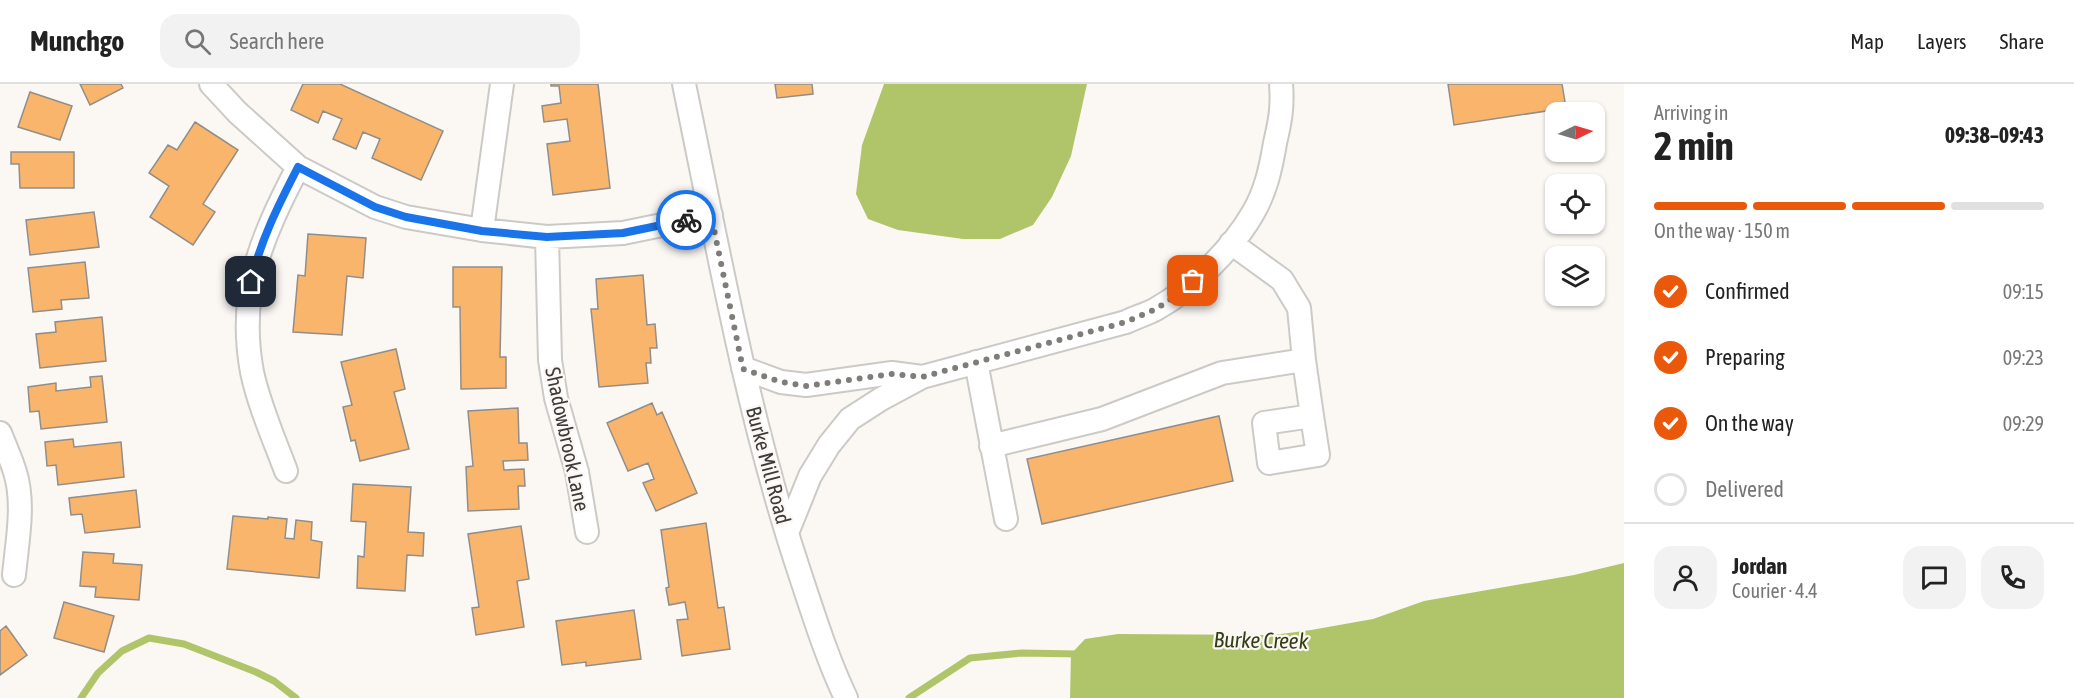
<!DOCTYPE html>
<meta charset="utf-8">
<style>
:root{--surface:#fff;--page:#f2f2f2;--text:#222;--muted:#767676;--line:#e0e0e0;--accent:#ea580c}
body{margin:0;font-family:"Asap Condensed",sans-serif;background:var(--page);color:var(--text);height:100vh;display:flex;flex-direction:column;font-size:22px;white-space:nowrap}
*{box-sizing:border-box;margin:0}
p{font-size:20px;color:var(--muted)}
.icon{flex:none;width:33px;height:33px;fill:none;stroke:currentColor;stroke-width:2;stroke-linecap:round;stroke-linejoin:round}
.map{position:relative;flex:1;overflow:hidden}
.details{display:flex;flex-direction:column;background:var(--surface);width:450px}
.details>*{flex:none}
.needle{width:39px;rotate:85deg}
.buttons{position:absolute;left:1545px;top:18px;display:grid;gap:12px}
.buttons a{display:grid;place-items:center;width:60px;height:60px;border-radius:12px;background:var(--surface);box-shadow:0 2px 4px #0004;font-size:30px}
.pin{position:absolute;display:grid;place-items:center;width:51px;height:51px;color:#fff;margin:-26px;border-radius:12px;box-shadow:0 3px 9px #0006}
.courier{position:absolute;display:grid;place-items:center;width:60px;height:60px;margin:-30px;border:4px solid #1a73e8;border-radius:50%;background:#fff;color:#222;box-shadow:0 2px 8px #0007}
.headline em{font-style:normal;font-weight:700}
.headline div{display:flex;flex-direction:column-reverse}
.headline{display:flex;align-items:center;justify-content:space-between;height:102px;padding:0 30px}
h1{font-size:39px;font-weight:700;line-height:45px}
.bar{display:grid;grid-template-columns:repeat(4,1fr);gap:9px 6px;align-content:center;height:72px;padding:0 30px}
.bar i{height:8px;border-radius:4px;background:var(--line)}
.bar .current{background:var(--accent)}
.bar p{grid-column:span 4}
.line{display:flex;align-items:center;gap:15px;padding:0 30px;border-top:2px solid var(--line)}
.line div{flex:1}
.round{display:grid;place-items:center;flex:none;width:63px;height:63px;border-radius:18px;background:var(--page)}
ol{padding:0 30px;list-style:none}
li{display:flex;align-items:center;gap:18px;height:66px}
li p{margin-inline-start:auto}
li .icon{padding:6px;border-radius:50%;background:var(--accent);color:#fff;stroke-width:4}
li:last-child{color:var(--muted)}
li i{width:33px;height:33px;border:3px solid var(--line);border-radius:50%}
header{display:flex;align-items:center;gap:36px;box-sizing:border-box;height:84px;padding:0 30px;background:var(--surface);border-bottom:2px solid var(--line)}
header strong{font-size:28px}
nav{display:flex;gap:33px;margin-inline-start:auto;font-size:21px}
.search{width:420px;height:54px;background:var(--page);display:flex;align-items:center;gap:15px;box-sizing:border-box;padding:0 21px;border-radius:18px;color:var(--muted);font-size:22px}
main{display:flex;flex:1;min-height:0}
.map>svg:first-child{display:block}
.water{fill:#b0c56a}
.lines{fill:none;stroke-linecap:round;stroke-linejoin:round}
.stream{stroke:#b0c56a;stroke-width:7}
.building{fill:#fab56d;stroke:#918e8a;stroke-width:1.5}
.minor-casing{stroke:#cccac6;stroke-width:26}
.minor{stroke:#fff;stroke-width:22}
.done{stroke:#7f7d7a;stroke-width:6;stroke-dasharray:0 10.8}
.route{stroke:#1a73e8;stroke-width:8}
.labels{text-anchor:middle;dominant-baseline:central;stroke-width:4.5;stroke-linejoin:round;paint-order:stroke}
.street-label{font-size:21px;fill:#3c3b39;stroke:#fbf8f4}
.water-label{font-size:22px;font-style:italic;fill:#343d16;stroke:#fbf8f4}
</style>
<header>
<strong>Munchgo</strong>
<div class="search"><svg class="icon" aria-label="search" viewBox="0 0 24 24"><circle cx="10" cy="10" r="6"/><path d="M15 15l6 6"/></svg>Search here</div>
<nav><a>Map</a><a>Layers</a><a>Share</a></nav>
</header>
<main>
<div class="map">
<svg width="1624" height="614" viewBox="0 0 1624 614">
<rect width="100%" height="100%" fill="#fbf8f4"/>
<!-- water -->
<path class="water" d="M 884,0 L 1087,0 L 1071,72 L 1052,113 L 1033,141 L 1000,155 L 963,155 L 898,146 L 868,135 L 856,110 L 862,61 Z
M 1624,479 L 1624,614 L 1070,614 L 1071,570 L 1085,555 L 1118,550 L 1273,551 L 1311,546 L 1373,535 L 1424,517 L 1574,491 Z"/>
<g class="lines">
<!-- stream -->
<path class="stream" d="M 81,614 L 98,589 L 122,567 L 149,554 L 184,560 L 256,588 L 274,597 L 296,614
M 909,614 L 970,574 L 1022,569 L 1079,570"/>
</g>
<!-- building -->
<path class="building" d="M 80,0 L 121,0 L 123,4 L 90,21 Z
M 303,0 L 340,0 L 443,47 L 421,96 L 372,74 L 380,55 L 363,48 L 356,65 L 333,55 L 342,35 L 323,27 L 318,39 L 291,26 Z
M 551,0 L 598,0 L 610,104 L 553,111 L 547,60 L 570,57 L 567,35 L 544,38 L 542,22 L 561,19 L 559,2 L 551,2 Z
M 775,0 L 812,0 L 813,10 L 777,14 Z
M 1448,0 L 1562,0 L 1566,24 L 1454,41 Z
M 30,8 L 72,22 L 60,56 L 18,43 Z
M 195,38 L 238,66 L 203,120 L 215,128 L 193,161 L 150,133 L 169,102 L 149,89 L 168,61 L 177,66 Z
M 11,68 L 74,68 L 74,104 L 20,104 L 19,80 L 11,80 Z
M 94,128 L 99,163 L 30,171 L 26,136 Z
M 308,150 L 366,154 L 363,194 L 347,192 L 342,251 L 293,248 L 298,191 L 305,192 Z
M 85,178 L 89,214 L 61,216 L 62,225 L 33,228 L 28,184 Z
M 453,183 L 502,183 L 500,273 L 506,273 L 506,304 L 461,305 L 460,223 L 453,223 Z
M 643,191 L 647,241 L 655,240 L 657,264 L 650,264 L 651,279 L 646,279 L 648,299 L 599,303 L 591,225 L 598,225 L 596,195 Z
M 102,233 L 106,277 L 40,284 L 36,250 L 56,248 L 55,238 Z
M 396,265 L 405,305 L 394,308 L 409,365 L 360,377 L 355,356 L 351,357 L 343,323 L 352,321 L 341,278 Z
M 102,292 L 107,338 L 41,345 L 39,327 L 30,328 L 28,303 L 56,299 L 56,307 L 91,303 L 90,293 Z
M 652,319 L 657,331 L 662,328 L 697,409 L 656,427 L 643,399 L 654,395 L 648,379 L 628,387 L 607,339 Z
M 518,324 L 519,359 L 527,359 L 528,376 L 503,377 L 504,386 L 524,385 L 525,402 L 518,402 L 519,425 L 468,427 L 466,383 L 473,382 L 468,327 Z
M 1219,332 L 1233,397 L 1042,440 L 1027,375 Z
M 73,355 L 74,363 L 121,358 L 124,393 L 58,401 L 56,381 L 47,382 L 45,358 Z
M 353,400 L 411,403 L 408,448 L 424,449 L 423,472 L 407,471 L 405,507 L 357,504 L 358,472 L 364,473 L 366,438 L 351,437 Z
M 136,406 L 140,443 L 85,449 L 82,430 L 71,431 L 69,414 Z
M 233,432 L 268,435 L 268,433 L 287,435 L 285,454 L 294,455 L 296,436 L 312,438 L 311,456 L 322,458 L 319,494 L 227,485 Z
M 706,439 L 718,524 L 724,523 L 730,565 L 682,572 L 677,536 L 688,535 L 685,518 L 669,521 L 666,504 L 669,503 L 661,446 Z
M 521,442 L 529,495 L 517,497 L 524,543 L 476,551 L 472,524 L 479,523 L 468,450 Z
M 83,468 L 114,470 L 113,479 L 142,481 L 139,516 L 95,513 L 96,503 L 80,502 Z
M 64,518 L 114,532 L 104,568 L 54,554 Z
M 634,526 L 641,575 L 586,582 L 586,578 L 562,581 L 556,537 Z
M 6,542 L 27,571 L 0,591 L 0,547 Z"/>
<g class="lines">
<!-- minor casing -->
<g class="minor-casing">
<path id="minor" d="M 211,0 L 237,28 L 298,83 L 375,123 L 406,133 L 482,146 L 547,153 L 623,149 L 711,131
M 684,0 C 718,164 747,331 800,490 C 814,532 827,574 846,614
M 482,146 L 502,0
M 547,153 L 550,276 L 556,314 L 577,388 L 587,448
M 1231,159 L 1282,196 L 1299,224 L 1304,276
M 976,278 L 1006,435
M 743,284 L 781,298 L 806,301 L 892,289 L 922,293
M 0,349 C 5,362 11,375 15,388 C 25,420 17,458 14,491
M 991,362 L 1102,335 L 1222,289 L 1304,276 L 1312,332 L 1264,339 L 1269,379 L 1318,371 L 1312,332
M 286,387 C 274,355 259,321 252,288 C 237,207 262,153 298,83
M 787,449 L 810,392 L 829,361 L 850,335 L 881,315 L 922,293 L 1126,238 C 1136,233 1147,230 1156,225 C 1192,205 1233,164 1253,129 C 1266,107 1271,83 1275,59 C 1280,38 1283,22 1281,0"/>
</g>
<!-- minor -->
<use href="#minor" class="minor"/>
</g>
<g class="lines">
<!-- done -->
<path class="done" d="M 686,136 L 711,131 L 743,285 L 781,298 L 806,302 L 892,290 L 922,293 L 1126,238 L 1156,225 L 1180,209 L 1193,197"/>
<!-- route -->
<path class="route" d="M 251,198 C 260,157 279,120 298,83 L 375,123 L 406,133 L 482,147 L 547,153 L 623,149 L 686,136"/>
</g>
<g class="labels">
<!-- street labels -->
<g class="street-label">
<text transform="translate(568 355) rotate(78)">Shadowbrook Lane</text>
<text transform="translate(769 381) rotate(75)">Burke Mill Road</text>
</g>
<!-- water labels -->
<g class="water-label">
<text transform="translate(1261 556) rotate(1)">Burke Creek</text>
</g>
</g>
</svg>
<div class="buttons">
<a><svg class="needle" viewBox="-14 -14 28 28"><path d="M0-13l5 13h-10z" fill="#e53935"/><path d="M0 13l5-13h-10z" fill="#767676"/></svg></a>
<a><svg class="icon" aria-label="locate" viewBox="0 0 24 24"><circle cx="12" cy="12" r="6"/><path d="M12 2v4M12 18v4M2 12h4M18 12h4"/></svg></a>
<a><svg class="icon" aria-label="layers" viewBox="0 0 24 24"><path d="M12 4l9 5-9 5-9-5zM3 14l9 5 9-5"/></svg></a>
</div>
<div class="pin" style="left:1193px;top:197px;background:#ea580c"><svg class="icon" aria-label="bag" viewBox="0 0 24 24"><path d="M5 8h14l-1 12H6zM9 8a3 3 0 0 1 6 0"/></svg></div>
<div class="pin" style="left:251px;top:198px;background:#1f2937"><svg class="icon" aria-label="home" viewBox="0 0 24 24"><path d="M3 11l9-7 9 7M6 9v11h12V9"/></svg></div>
<div class="courier" style="left:686px;top:136px"><svg class="icon" aria-label="bike" viewBox="0 0 24 24"><circle cx="6" cy="16" r="4"/><circle cx="18" cy="16" r="4"/><path d="M6 16l4-8h5l3 8M10 8l3 8H6M13 5h3"/></svg></div>
</div>
<section class="details">
<div class="headline"><div><h1>2 min</h1><p>Arriving in</p></div><em>09:38–09:43</em></div>
<div class="bar"><i class="current"></i><i class="current"></i><i class="current"></i><i></i><p>On the way · 150 m</p></div>
<ol>
<li><svg class="icon" aria-label="check" viewBox="0 0 24 24"><path d="M5 12l5 5 9-10"/></svg>Confirmed<p>09:15</p></li>
<li><svg class="icon" aria-label="check" viewBox="0 0 24 24"><path d="M5 12l5 5 9-10"/></svg>Preparing<p>09:23</p></li>
<li><svg class="icon" aria-label="check" viewBox="0 0 24 24"><path d="M5 12l5 5 9-10"/></svg>On the way<p>09:29</p></li>
<li><i></i>Delivered</li>
</ol>
<div class="line" style="height:108px"><a class="round"><svg class="icon" aria-label="person" viewBox="0 0 24 24"><circle cx="12" cy="8" r="4"/><path d="M4 21q1-7 8-7t8 7"/></svg></a><div><b>Jordan</b><p>Courier · 4.4</p></div><a class="round"><svg class="icon" aria-label="chat" viewBox="0 0 24 24"><path d="M4 5h16v11H9l-5 4z"/></svg></a><a class="round"><svg class="icon" aria-label="phone" viewBox="0 0 24 24"><path d="M5 4h4l2 5-3 2q2 4 5 5l2-3 5 2v4C11 20 4 13 5 4z"/></svg></a></div>
</section>
</main>
